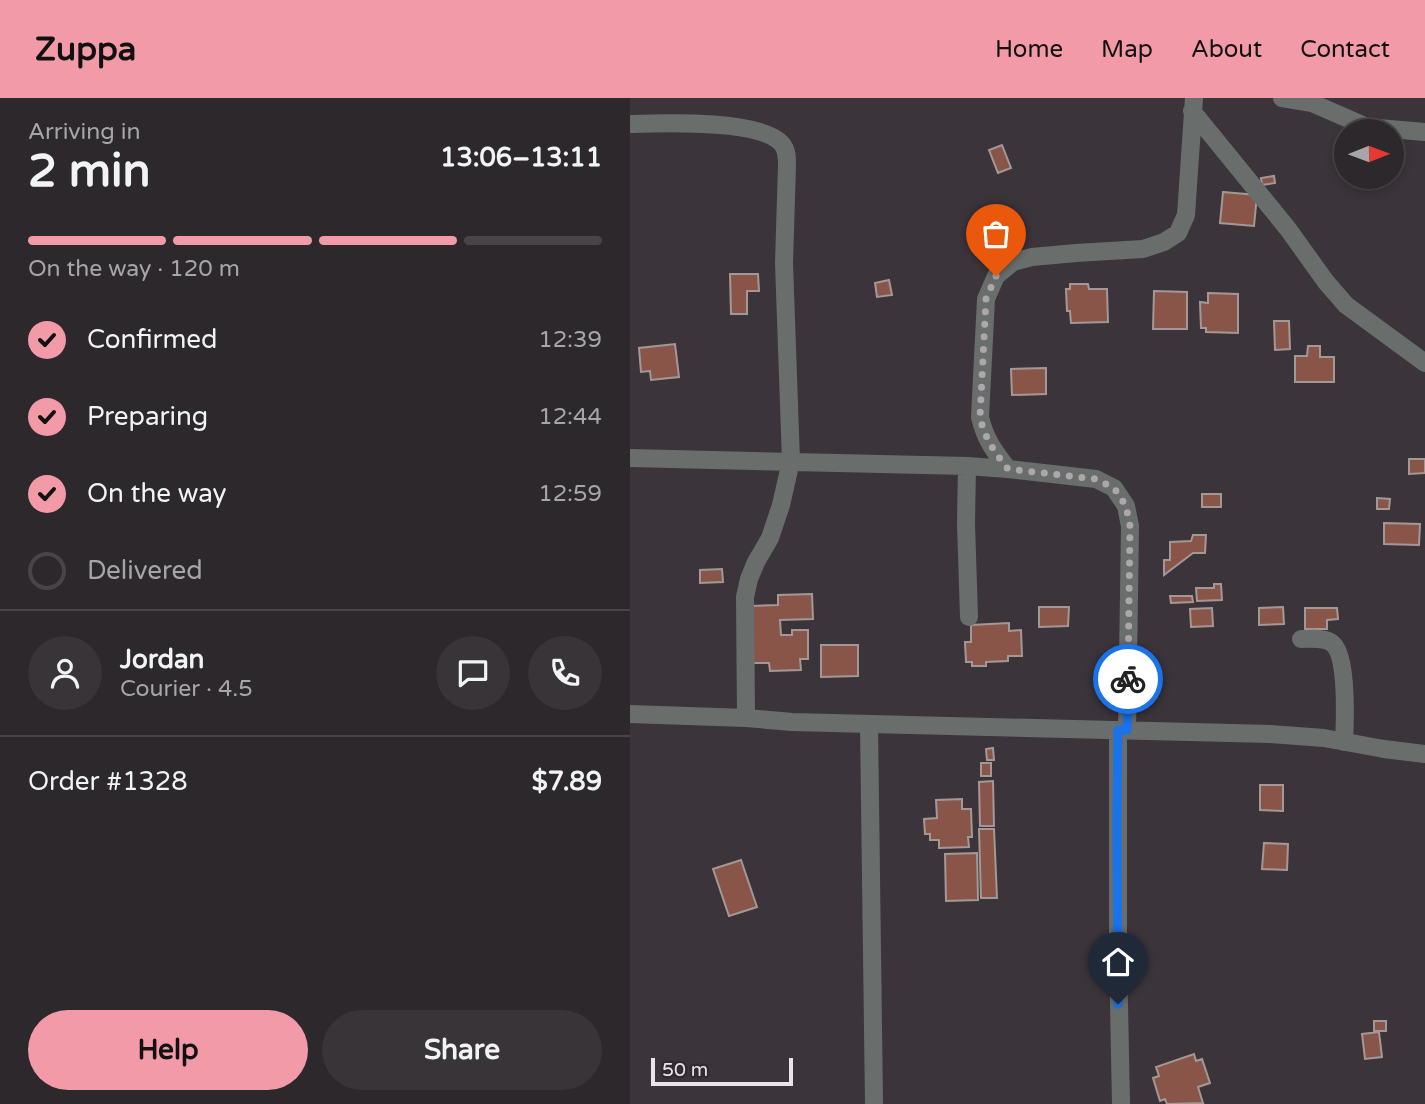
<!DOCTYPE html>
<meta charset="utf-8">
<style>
:root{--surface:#2c282c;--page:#383438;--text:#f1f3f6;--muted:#a6a6a9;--line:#484448;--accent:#f39aa8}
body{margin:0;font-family:"Varela Round",sans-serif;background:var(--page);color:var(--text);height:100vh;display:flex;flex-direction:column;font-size:26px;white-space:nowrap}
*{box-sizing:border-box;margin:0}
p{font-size:23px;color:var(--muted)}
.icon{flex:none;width:38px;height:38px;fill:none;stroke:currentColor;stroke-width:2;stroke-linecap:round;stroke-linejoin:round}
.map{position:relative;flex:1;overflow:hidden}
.details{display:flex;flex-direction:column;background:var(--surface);width:630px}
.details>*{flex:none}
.needle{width:46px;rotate:89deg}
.fabs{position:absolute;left:704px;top:21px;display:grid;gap:14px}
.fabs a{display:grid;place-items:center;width:70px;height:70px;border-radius:50%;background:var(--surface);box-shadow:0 4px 10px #0003,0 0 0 2px var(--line);font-size:35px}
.scale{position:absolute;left:21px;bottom:18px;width:142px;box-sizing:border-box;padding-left:7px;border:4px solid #e8e4e8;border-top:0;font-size:19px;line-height:24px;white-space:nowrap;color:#e8e4e8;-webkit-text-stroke:5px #312b31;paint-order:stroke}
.pin{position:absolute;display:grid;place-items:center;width:60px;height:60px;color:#fff;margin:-72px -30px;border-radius:50% 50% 50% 0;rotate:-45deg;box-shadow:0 0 7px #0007}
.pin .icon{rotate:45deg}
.courier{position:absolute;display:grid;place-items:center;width:70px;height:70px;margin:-35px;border:5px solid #1a73e8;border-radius:50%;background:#fff;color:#222;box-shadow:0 2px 9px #0007}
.head em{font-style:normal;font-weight:700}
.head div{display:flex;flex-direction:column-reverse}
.head{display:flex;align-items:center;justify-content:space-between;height:119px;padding:0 28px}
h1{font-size:46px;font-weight:700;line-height:52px}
.bar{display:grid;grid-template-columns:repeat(4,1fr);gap:10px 7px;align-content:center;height:84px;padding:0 28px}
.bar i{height:9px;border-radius:5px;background:var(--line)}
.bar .current{background:var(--accent)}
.bar p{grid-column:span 4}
.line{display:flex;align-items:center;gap:18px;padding:0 28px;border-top:2px solid var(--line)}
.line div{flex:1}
.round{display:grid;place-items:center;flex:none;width:74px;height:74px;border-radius:37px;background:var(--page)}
ol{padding:0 28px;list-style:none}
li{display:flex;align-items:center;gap:21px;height:77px}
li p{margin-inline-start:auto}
li .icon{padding:7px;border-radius:50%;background:var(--accent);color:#111;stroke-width:4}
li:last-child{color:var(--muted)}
li i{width:38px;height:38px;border:4px solid var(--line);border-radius:50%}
.cta{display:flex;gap:14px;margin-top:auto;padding:14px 28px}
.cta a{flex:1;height:80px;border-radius:42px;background:var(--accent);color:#111;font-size:28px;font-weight:700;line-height:80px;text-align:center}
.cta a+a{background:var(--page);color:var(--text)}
header{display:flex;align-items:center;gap:42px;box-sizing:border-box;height:98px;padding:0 35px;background:var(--accent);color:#111}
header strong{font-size:33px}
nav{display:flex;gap:38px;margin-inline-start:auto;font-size:24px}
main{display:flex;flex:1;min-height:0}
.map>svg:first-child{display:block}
.building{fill:#895548;stroke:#a49896;stroke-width:2}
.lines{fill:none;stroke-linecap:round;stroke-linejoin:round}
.minor{stroke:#696e6c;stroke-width:18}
.done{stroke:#aba7ab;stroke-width:7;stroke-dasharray:0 12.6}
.route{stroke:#1a73e8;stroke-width:9}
</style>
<header>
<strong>Zuppa</strong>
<nav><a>Home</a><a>Map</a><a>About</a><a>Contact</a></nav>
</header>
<main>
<section class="details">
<div class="head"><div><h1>2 min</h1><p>Arriving in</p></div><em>13:06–13:11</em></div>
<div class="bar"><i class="current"></i><i class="current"></i><i class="current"></i><i></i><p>On the way · 120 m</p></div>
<ol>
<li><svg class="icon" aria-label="check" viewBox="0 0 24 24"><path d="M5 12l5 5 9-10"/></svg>Confirmed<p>12:39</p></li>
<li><svg class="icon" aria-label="check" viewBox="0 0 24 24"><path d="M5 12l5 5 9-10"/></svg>Preparing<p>12:44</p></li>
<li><svg class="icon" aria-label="check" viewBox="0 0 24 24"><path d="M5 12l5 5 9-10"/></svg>On the way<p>12:59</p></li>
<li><i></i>Delivered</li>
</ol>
<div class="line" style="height:126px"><a class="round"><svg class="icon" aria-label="person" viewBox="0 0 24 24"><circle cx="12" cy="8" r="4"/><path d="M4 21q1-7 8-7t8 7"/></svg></a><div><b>Jordan</b><p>Courier · 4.5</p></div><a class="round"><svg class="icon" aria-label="chat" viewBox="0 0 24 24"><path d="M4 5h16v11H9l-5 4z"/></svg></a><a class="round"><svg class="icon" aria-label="phone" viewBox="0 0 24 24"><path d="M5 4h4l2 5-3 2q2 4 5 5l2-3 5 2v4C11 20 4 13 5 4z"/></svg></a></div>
<div class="line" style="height:91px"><div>Order #1328</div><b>$7.89</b></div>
<div class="cta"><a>Help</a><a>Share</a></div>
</section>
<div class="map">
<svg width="795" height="1006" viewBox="0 0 795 1006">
<rect width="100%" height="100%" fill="#3b353b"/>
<!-- building -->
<path class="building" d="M 372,47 L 381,70 L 368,75 L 359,52 Z
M 644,78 L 645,85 L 632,87 L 631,80 Z
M 593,94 L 627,97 L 624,128 L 590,125 Z
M 100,176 L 128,176 L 129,193 L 117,193 L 117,216 L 101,216 Z
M 259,182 L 262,197 L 247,199 L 245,185 Z
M 440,186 L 458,186 L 459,191 L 477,191 L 478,224 L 441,225 L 440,213 L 437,213 L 436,191 L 440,191 Z
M 524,193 L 557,194 L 557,231 L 523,231 Z
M 578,195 L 608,196 L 608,235 L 576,234 L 576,230 L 571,230 L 570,204 L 578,205 Z
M 644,223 L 659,223 L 660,251 L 645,252 Z
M 45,246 L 49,279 L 21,282 L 20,273 L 11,274 L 9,250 Z
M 678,248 L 690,248 L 690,259 L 704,259 L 704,284 L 665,284 L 665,258 L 677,258 Z
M 416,270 L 416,296 L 382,297 L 381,271 Z
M 779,361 L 795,361 L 795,375 L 779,376 Z
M 572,396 L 591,396 L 591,409 L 572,409 Z
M 747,400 L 760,401 L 759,411 L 747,411 Z
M 754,425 L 790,426 L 789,447 L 754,446 Z
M 563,437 L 576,437 L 575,455 L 563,455 L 534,477 L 534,462 L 540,462 L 540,444 L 561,443 Z
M 92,471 L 93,484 L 70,485 L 70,472 Z
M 584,486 L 591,486 L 592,502 L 567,503 L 566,490 L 584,490 Z
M 182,496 L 183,521 L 150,522 L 151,537 L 162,537 L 162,532 L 178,532 L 178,561 L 170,561 L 171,572 L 140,573 L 139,565 L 123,565 L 122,508 L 148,507 L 148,497 Z
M 540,498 L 562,498 L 563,504 L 541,505 Z
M 409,509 L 439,509 L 438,528 L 409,529 Z
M 653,509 L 654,526 L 629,527 L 629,510 Z
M 582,510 L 583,528 L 561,529 L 560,511 Z
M 675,510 L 707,510 L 708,521 L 697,522 L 697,531 L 675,531 Z
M 379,525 L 379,533 L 391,532 L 392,558 L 378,558 L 378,563 L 356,564 L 356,568 L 342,568 L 342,564 L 336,564 L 335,544 L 341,544 L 341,527 Z
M 191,547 L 228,547 L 228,578 L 191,579 Z
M 363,650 L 364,662 L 357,662 L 356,651 Z
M 351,665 L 361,665 L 361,678 L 351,678 Z
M 363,683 L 364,728 L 350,728 L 349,684 Z
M 630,687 L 653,687 L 653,713 L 630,712 Z
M 332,701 L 332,711 L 341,711 L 342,739 L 338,739 L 339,749 L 309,750 L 309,742 L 300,742 L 300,736 L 295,736 L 294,721 L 307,720 L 306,702 Z
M 349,731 L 364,731 L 367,800 L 351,800 Z
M 634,745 L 658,746 L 657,772 L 632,771 Z
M 347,755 L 348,802 L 316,803 L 315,756 Z
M 111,762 L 127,809 L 99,818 L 83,771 Z
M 744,923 L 756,923 L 756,933 L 744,933 Z
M 749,934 L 752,959 L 735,961 L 732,936 Z
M 564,956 L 566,963 L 572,961 L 580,985 L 568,989 L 573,1005 L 537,1006 L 535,1001 L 530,1003 L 523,980 L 529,978 L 526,969 Z"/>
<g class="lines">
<!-- minor -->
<path class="minor" d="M 652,0 L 682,5 L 737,29 L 795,34
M 562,13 L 658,131 L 696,184 L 716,207 L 795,265
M 0,26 C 32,25 131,21 152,46 C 157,52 157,60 157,67 L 154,165 L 161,363 L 151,407 L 140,440 L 126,464 L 119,481 L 115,499 L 116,620
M 0,360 L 337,368 L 378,371 L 466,381 L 484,390 L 496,408 L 500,428 L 497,632
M 337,368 L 336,425 L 339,519
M 378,371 C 364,353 355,341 350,319 L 356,201 L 366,178 L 383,164 L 402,159 L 446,155 L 513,151 L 534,144 L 548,135 L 556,117 L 564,0
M 671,541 C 681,541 696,539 703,546 C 718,559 715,624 714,644
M 0,616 L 116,620 L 162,624 L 640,636 L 694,640 L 754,651 L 795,656
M 239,626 L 244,1006
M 488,632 L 488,857 L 491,1006"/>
</g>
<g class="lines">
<!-- done -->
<path class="done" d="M 366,178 L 356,201 L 350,319 C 355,341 364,353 378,371 L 466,381 L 484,390 L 496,408 L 500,428 L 498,581"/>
<!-- route -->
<path class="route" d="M 488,906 L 487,725 L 488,632 L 497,632 L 498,581"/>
</g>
</svg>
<div class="fabs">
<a><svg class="needle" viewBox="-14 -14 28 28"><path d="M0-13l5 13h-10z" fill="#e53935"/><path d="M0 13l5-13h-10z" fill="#a6a6a9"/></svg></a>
</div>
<div class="scale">50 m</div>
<div class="pin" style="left:366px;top:178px;background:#ea580c"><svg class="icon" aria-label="bag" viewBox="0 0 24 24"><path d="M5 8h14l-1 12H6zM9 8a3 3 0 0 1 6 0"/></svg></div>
<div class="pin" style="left:488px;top:906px;background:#1f2937"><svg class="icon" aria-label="home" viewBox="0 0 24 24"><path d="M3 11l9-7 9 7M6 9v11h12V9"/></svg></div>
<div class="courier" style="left:498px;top:581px"><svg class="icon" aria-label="bike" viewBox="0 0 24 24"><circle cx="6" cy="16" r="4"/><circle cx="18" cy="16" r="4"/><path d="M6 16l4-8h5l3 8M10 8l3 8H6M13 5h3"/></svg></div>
</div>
</main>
